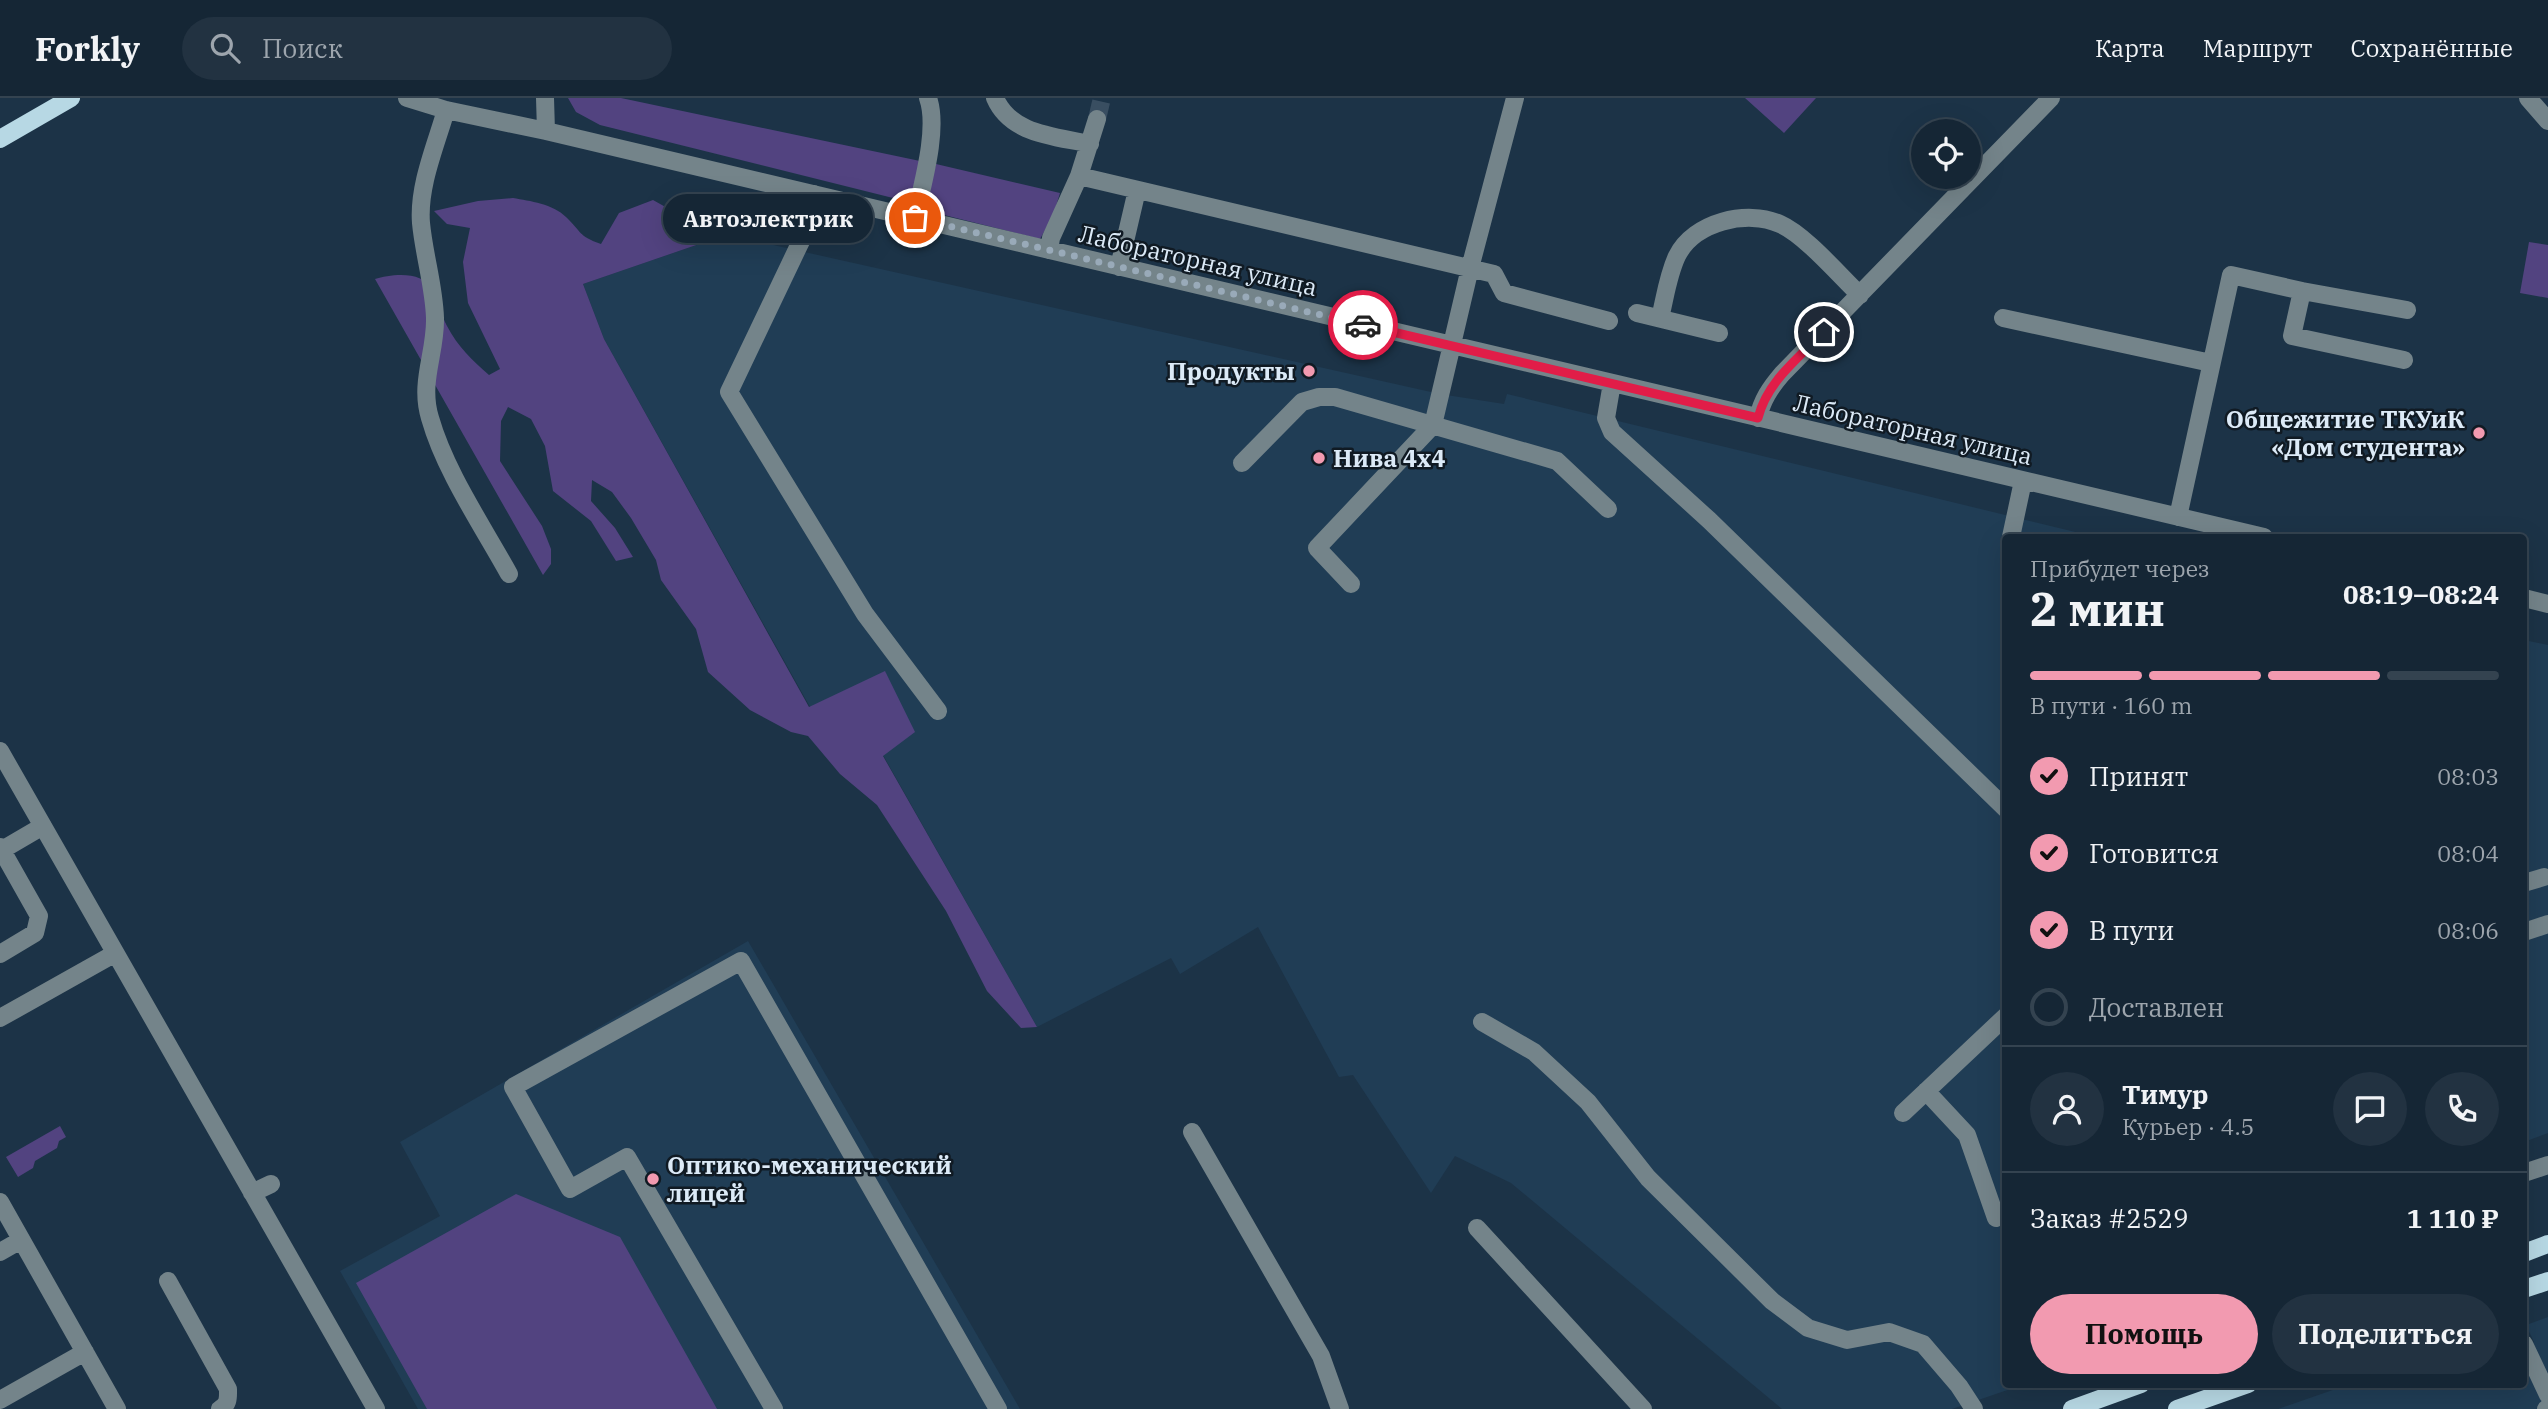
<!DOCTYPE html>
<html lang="ru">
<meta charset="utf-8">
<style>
:root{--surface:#152635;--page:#223241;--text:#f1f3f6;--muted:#9da5ad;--line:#344350;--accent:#f29ab0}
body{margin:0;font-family:"IBM Plex Serif",serif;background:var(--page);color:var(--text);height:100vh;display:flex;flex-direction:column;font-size:26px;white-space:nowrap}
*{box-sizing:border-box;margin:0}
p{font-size:23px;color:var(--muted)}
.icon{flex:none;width:38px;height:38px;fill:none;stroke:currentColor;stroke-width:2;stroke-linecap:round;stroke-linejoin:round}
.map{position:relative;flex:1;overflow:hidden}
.details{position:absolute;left:2002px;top:436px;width:525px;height:854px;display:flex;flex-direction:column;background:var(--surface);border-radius:7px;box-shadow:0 7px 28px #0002,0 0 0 2px var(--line)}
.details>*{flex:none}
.tools{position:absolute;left:1911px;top:21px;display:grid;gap:14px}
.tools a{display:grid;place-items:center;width:70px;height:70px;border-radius:50%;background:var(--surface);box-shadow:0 7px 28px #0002,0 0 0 2px var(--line);font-size:35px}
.pin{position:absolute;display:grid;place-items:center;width:60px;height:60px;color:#fff;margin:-30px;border:4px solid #fff;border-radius:50%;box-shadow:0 2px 7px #0007}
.courier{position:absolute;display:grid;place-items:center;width:70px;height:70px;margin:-35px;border:5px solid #e11d48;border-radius:50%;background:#fff;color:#222;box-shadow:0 2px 9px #0007}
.bubble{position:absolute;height:49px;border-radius:24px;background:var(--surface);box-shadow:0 7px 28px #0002,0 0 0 2px var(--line);font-size:23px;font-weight:800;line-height:49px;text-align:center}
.head em{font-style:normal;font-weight:800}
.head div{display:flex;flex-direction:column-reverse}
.head{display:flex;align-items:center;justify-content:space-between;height:119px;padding:0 28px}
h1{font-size:46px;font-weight:800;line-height:52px}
.bar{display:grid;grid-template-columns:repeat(4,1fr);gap:10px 7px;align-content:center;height:84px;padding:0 28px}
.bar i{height:9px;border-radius:5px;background:var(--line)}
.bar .current{background:var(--accent)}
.bar p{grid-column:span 4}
.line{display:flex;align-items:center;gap:18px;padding:0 28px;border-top:2px solid var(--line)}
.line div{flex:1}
.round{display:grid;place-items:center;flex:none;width:74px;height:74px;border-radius:37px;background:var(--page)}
ol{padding:0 28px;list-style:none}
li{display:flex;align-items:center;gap:21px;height:77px}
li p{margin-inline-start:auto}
li .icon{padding:7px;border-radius:50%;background:var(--accent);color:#111;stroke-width:4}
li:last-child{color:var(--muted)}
li i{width:38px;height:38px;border:4px solid var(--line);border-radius:50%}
.cta{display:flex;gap:14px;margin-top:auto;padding:14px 28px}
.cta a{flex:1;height:80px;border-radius:42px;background:var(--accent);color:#111;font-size:28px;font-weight:800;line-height:80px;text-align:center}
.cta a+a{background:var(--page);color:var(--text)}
header{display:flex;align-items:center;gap:42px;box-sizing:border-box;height:98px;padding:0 35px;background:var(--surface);border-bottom:2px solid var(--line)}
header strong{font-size:33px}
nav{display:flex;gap:38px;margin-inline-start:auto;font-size:24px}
.search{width:490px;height:63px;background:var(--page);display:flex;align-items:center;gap:18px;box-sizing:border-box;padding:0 24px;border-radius:38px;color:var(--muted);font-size:26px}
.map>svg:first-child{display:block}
.built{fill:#203d55}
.green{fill:#524380}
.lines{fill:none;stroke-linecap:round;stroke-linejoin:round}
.minor-tunnel{stroke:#394e61;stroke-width:18;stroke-dasharray:18 9;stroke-linecap:butt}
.minor{stroke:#74848a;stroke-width:18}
.major{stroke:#b7d8e4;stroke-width:18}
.done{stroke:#99aab9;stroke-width:7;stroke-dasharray:0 12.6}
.route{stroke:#e11d48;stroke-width:9}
.poi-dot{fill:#f29ab0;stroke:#101a23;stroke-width:2.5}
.labels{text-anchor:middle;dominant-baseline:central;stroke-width:5;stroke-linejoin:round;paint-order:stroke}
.street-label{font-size:24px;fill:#dceaf7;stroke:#101a23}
.poi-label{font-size:24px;font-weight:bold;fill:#dceaf7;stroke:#101a23;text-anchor:end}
</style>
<header>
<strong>Forkly</strong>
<div class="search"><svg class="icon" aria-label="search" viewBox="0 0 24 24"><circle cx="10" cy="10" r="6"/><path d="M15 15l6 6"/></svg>Поиск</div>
<nav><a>Карта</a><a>Маршрут</a><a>Сохранённые</a></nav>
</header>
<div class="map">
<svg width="2548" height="1311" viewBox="0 0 2548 1311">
<rect width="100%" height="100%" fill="#1c3347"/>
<!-- built -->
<path class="built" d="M 715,134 L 1440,296 L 1504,306 L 1507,296 L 2096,439 L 2006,439 L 2006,1286 L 2025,1286 L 1952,1311 L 1782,1311 L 1511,1085 L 1455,1058 L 1431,1095 L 1353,977 L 1339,979 L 1258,829 L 1180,876 L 1171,860 L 1037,929 L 883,657 L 886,574 L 810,609 L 604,241 L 583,186 L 708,143 Z
M 2524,542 L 2548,547 L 2548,1035 L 2524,1044 Z
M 748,843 L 1020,1311 L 418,1311 L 340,1173 L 440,1118 L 400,1044 Z
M 2548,1219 L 2548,1311 L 2278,1311 L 2350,1286 L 2524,1286 L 2524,1248 L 2534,1244 L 2526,1227 Z"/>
<!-- green -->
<path class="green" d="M 568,0 L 621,0 L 920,63 L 914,98 L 901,102 L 600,27 L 576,14 Z
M 1745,0 L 1816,0 L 1784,35 Z
M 936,66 L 1060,95 L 1053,118 L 1040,141 L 936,115 C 922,102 932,83 936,66 Z
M 513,100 C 530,103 553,106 566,119 C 582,134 578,138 601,146 L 619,115 L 653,102 L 678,116 L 689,127 L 715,134 L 708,143 L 583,186 L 604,241 L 809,609 L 885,573 L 915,634 L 883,658 L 1037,929 L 1021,930 L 987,893 L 946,813 L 877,707 L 840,676 L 808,638 L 791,634 L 750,612 L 708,574 L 696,531 L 661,482 L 656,462 L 631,420 L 612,394 L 592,382 L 591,403 L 615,430 L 633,459 L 616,463 L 591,423 L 553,393 L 545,348 L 531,321 L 508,309 L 501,323 L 500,363 L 542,428 L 551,451 L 551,466 L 543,477 L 375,181 C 392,176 423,172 434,193 C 439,204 441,217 447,228 C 458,249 472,262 489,277 L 500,271 L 468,205 L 463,164 L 470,130 L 447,126 L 434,113 L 478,103 Z
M 2529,144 L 2548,147 L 2548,200 L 2520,195 Z
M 60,1028 L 66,1039 L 59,1043 L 57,1050 L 35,1063 L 33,1070 L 18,1079 L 6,1059 Z
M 516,1096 L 620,1139 L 717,1311 L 427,1311 L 356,1185 Z"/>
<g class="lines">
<!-- minor-tunnel -->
<path class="minor-tunnel" d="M 1097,21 L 1102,0"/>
<!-- minor -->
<path class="minor" d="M 407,0 L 446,12 L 546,33 L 2264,439
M 545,0 L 546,33
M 995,0 C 1011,37 1055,38 1090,46
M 2528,0 L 2548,23
M 446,12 C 436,47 418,88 421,125 C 424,157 434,188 435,220 C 436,255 419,284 430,320 C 445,373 482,427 509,476
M 1079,78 L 1494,176 L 1504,195 L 1609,223
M 814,96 L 802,141 L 729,294 L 865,516 L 938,613
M 915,120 C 922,88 939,31 928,0
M 1049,152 L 1051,140 L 1079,78 L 1097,21
M 1119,169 L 1137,92
M 2302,193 L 2407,212
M 1637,215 L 1719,235
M 1660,220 C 1665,200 1668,177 1677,158 C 1694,124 1747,111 1780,126 C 1805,137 1839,177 1860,197
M 2003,220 L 2211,265
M 1612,285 L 1606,320 L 1612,334 L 1709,422 L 2006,711
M 1758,320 C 1762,302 1770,290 1782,276 L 2051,0
M 1242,365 L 1302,304 L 1319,299 L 1335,299 L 1557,363 L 1608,411
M 2178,419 L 2231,177 L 2302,193 L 2292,238 L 2404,262
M 2011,439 L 2023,383
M 1351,486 L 1317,450 L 1433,327 L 1470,170 L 1515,0
M 2524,500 L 2548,506
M 0,653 L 376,1311
M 0,749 L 39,818 L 35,835 L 0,856
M 2,752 L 43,728
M 2524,785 L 2544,779
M 2524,834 L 2548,826
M 0,920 L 114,856
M 1482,924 L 1534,954 L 1588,1004 L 1648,1080 L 1772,1203 L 1808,1230 L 1847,1242 L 1889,1234 L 1923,1246 L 1959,1288 L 1974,1311
M 1926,993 L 1967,1037 L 1996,1120
M 1903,1015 L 2006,918
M 1192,1034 L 1321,1258 L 1340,1311
M 2524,1075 L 2548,1067
M 252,1095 L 271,1086
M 0,1104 L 117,1311
M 1477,1130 L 1643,1311
M 0,1154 L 21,1142
M 168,1183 L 228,1291 C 228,1300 229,1306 220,1311
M 2524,1246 L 2548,1297
M 0,1302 L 85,1254
M 774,1311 L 627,1059 L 570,1091 L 513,989 L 741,863 L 998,1311
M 2546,1311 L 2548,1310"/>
<!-- major -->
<path class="major" d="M 0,41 L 71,0
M 2524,1155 L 2548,1146
M 2524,1191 L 2548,1183
M 2072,1311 L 2141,1286
M 2177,1311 L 2248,1286"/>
</g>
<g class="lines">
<!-- done -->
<path class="done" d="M 915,120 L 1363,227"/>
<!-- route -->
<path class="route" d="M 1363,227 L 1758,320 C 1767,284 1798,260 1824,234"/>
</g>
<!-- markers -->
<g class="poi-dot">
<circle cx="1309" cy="273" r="7"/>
<circle cx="2479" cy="335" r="7"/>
<circle cx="1319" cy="360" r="7"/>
<circle cx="653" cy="1081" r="7"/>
</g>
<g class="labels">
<!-- street labels -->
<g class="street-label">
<text transform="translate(1198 162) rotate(13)">Лабораторная улица</text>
<text transform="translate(1913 331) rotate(13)">Лабораторная улица</text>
</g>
<!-- poi labels -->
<g class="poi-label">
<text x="1295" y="273">Продукты</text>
<text x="2465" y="321">Общежитие ТКУиК<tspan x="2465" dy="28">«Дом студента»</tspan></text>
<text x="1333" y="360" text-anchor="start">Нива 4х4</text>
<text x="667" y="1067" text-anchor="start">Оптико-механический<tspan x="667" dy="28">лицей</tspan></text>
</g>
</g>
</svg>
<div class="tools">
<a><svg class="icon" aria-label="locate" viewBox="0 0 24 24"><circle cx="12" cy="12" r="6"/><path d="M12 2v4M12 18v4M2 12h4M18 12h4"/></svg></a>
</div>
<div class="pin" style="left:915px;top:120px;background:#ea580c"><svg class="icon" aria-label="bag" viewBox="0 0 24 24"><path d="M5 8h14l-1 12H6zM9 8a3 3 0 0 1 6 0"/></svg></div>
<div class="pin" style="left:1824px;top:234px;background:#1f2937"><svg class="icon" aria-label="home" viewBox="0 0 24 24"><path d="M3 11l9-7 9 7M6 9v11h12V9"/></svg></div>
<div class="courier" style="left:1363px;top:227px"><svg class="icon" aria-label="car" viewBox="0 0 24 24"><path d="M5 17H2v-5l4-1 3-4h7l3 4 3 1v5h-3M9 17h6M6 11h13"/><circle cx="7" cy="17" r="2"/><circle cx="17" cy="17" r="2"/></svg></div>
<div class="bubble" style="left:663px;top:96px;width:210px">Автоэлектрик</div>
<section class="details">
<div class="head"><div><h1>2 мин</h1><p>Прибудет через</p></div><em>08:19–08:24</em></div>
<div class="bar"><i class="current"></i><i class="current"></i><i class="current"></i><i></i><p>В пути · 160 m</p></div>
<ol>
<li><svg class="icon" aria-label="check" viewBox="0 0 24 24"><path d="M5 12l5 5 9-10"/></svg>Принят<p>08:03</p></li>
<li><svg class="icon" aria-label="check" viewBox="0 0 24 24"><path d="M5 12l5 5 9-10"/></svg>Готовится<p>08:04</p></li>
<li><svg class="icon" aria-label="check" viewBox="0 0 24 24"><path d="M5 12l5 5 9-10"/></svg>В пути<p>08:06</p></li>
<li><i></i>Доставлен</li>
</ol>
<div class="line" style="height:126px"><a class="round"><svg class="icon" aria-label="person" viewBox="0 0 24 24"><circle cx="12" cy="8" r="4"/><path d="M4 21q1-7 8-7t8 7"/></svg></a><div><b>Тимур</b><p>Курьер · 4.5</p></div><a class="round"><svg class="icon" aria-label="chat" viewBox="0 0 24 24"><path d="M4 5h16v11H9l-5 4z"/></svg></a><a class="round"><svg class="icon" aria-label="phone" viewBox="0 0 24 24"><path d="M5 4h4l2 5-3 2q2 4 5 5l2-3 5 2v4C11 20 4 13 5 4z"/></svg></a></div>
<div class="line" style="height:91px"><div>Заказ #2529</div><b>1 110 ₽</b></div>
<div class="cta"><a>Помощь</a><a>Поделиться</a></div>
</section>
</div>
